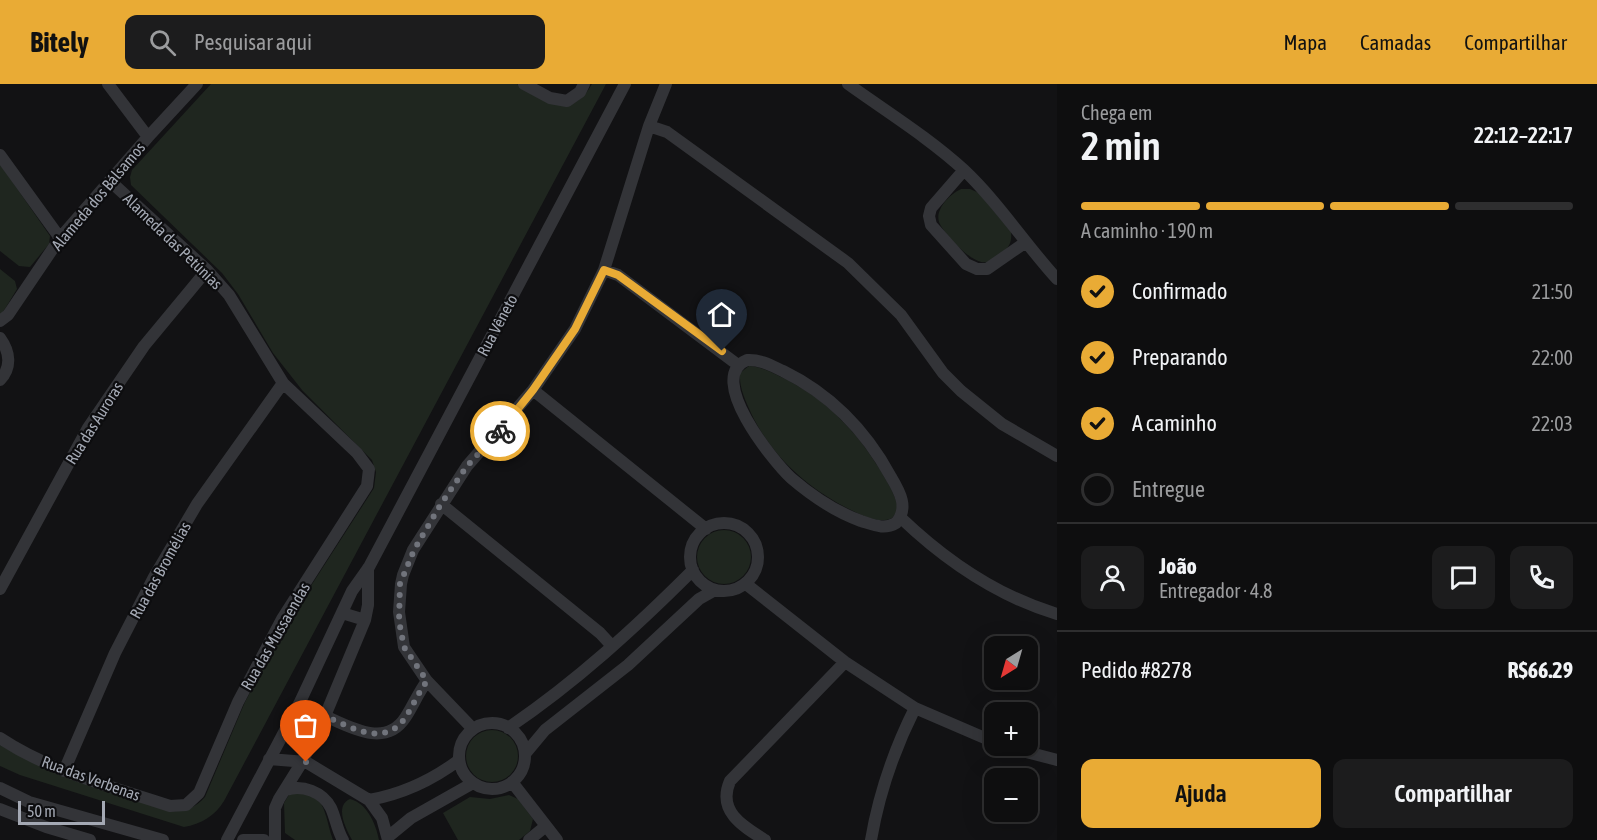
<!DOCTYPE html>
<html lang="pt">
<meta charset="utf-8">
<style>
:root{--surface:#0e0e0f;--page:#1c1c1d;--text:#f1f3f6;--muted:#9b9c9e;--line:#2e2e2f;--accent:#e9ab35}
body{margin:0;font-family:"Asap Condensed",sans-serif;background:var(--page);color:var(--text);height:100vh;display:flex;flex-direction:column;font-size:22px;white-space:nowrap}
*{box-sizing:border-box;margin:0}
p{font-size:20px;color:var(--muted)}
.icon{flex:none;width:33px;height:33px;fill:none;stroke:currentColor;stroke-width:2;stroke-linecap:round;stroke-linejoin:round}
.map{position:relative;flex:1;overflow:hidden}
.drawer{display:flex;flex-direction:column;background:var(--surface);width:540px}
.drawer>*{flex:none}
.needle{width:39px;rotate:217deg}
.controls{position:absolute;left:984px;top:552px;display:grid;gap:12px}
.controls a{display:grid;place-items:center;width:54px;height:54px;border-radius:12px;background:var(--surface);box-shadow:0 6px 24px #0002,0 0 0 2px var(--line);font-size:30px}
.scale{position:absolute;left:18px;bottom:15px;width:87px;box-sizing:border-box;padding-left:6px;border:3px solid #a4a9b4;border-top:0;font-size:16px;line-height:21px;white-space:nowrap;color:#a4a9b4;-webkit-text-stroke:4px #0d0d0f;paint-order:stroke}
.pin{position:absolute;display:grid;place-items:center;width:51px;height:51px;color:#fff;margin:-62px -26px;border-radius:50% 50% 50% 0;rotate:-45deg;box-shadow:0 0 6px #0007}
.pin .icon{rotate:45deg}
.courier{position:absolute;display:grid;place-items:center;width:60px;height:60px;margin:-30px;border:4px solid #e9ab35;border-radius:50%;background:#fff;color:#222;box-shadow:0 2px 8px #0007}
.headline em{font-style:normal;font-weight:600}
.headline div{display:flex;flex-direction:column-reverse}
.headline{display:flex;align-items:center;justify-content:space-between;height:102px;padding:0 24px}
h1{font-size:39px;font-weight:600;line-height:45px}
.bar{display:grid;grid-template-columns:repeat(4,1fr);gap:9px 6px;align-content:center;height:72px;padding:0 24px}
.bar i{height:8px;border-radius:4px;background:var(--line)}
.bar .on{background:var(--accent)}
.bar p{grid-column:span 4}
.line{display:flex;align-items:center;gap:15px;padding:0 24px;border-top:2px solid var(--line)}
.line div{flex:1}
.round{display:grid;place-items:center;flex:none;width:63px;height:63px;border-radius:12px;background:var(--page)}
ol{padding:0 24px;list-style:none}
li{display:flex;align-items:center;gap:18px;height:66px}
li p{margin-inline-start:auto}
li .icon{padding:6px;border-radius:50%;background:var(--accent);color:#111;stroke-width:4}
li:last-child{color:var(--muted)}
li i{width:33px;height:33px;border:3px solid var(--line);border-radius:50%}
.cta{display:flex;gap:12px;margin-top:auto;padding:12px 24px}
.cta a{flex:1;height:69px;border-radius:12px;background:var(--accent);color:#111;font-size:24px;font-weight:600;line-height:69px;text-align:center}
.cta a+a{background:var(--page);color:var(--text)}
header{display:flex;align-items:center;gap:36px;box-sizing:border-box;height:84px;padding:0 30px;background:var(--accent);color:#111}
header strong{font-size:28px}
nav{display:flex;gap:33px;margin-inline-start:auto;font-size:21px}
.search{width:420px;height:54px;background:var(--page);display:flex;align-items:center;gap:15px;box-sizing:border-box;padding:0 21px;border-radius:12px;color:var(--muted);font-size:22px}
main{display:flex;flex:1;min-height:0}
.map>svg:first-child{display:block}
.green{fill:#1f261f}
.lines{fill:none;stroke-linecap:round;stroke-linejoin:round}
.minor{stroke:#333438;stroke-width:12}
.done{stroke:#71747c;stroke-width:6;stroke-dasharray:0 10.8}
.route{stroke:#e9ab35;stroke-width:8}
.labels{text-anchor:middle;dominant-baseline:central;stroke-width:4.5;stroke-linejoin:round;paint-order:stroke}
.street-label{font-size:16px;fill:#a4a9b4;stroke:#0d0d0f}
</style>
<header>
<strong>Bitely</strong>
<div class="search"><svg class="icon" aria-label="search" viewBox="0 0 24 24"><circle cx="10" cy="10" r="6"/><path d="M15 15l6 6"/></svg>Pesquisar aqui</div>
<nav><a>Mapa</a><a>Camadas</a><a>Compartilhar</a></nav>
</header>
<main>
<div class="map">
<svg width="1057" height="756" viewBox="0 0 1057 756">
<rect width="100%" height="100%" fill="#121214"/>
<!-- green -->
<path class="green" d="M 211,0 L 517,0 C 544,16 571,38 592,0 L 606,0 L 224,717 C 215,732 201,740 184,743 L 20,691 L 0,682 L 0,661 L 24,674 L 170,727 C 185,728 195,724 205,713 L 245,618 L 289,536 L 374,404 L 376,388 L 372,376 L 302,306 L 273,269 L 238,210 L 222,189 L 131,101 L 130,93 L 132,86 Z
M 0,80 L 50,152 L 49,160 L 30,183 L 19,182 L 0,167 Z
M 961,105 L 970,105 L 979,109 L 1011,148 C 1012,157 1010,163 1002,168 C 998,171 992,176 987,178 C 973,182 943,149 939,138 C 935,125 950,110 961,105 Z
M 0,185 L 15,197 L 17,205 L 0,233 Z
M 749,282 C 759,282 770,288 779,292 C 824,313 857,347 882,389 C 886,396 900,418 897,426 C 896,429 894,432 892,434 C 880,440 864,432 853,427 C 809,406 772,373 751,329 C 745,315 739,304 740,289 Z
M697 473a27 27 0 1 1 54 0a27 27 0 1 1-54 0Z
M466 672a26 26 0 1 1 52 0a26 26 0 1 1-52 0Z
M 307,707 C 313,713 322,718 324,726 C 328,736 329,746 333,756 L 295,756 L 285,749 L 284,719 L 290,709 Z
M 509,711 L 518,715 L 533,735 L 530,747 L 519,756 L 458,756 L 443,729 L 470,713 L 490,715 Z
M 350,715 C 367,719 376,740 379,756 L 352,756 C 346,745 334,722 350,715 Z"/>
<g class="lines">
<!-- minor -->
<path class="minor" d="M 108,0 L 148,53
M 524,0 L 550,14 L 567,17 L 580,8 L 584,0
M 848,0 C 887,28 929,54 964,86 C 999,119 1025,160 1057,195
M 649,42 L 667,48 L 848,179 L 901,231 L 943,289 L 961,307 L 1002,340 L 1057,372
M 0,71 L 60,154
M 964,86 L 931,124 L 929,132 L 931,141 L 966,180 L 977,185 L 987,185 L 1026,158
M 604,186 L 618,191 L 738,281
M 0,237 L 8,231 L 60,154 L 148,53 L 197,0
M 0,254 C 10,268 12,283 0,296
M 747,276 C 760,275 772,282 783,287 C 830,310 866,347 891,393 C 900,408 909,424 896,439 C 884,446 874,441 861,437 C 836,428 812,412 791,394 C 772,376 705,293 747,276 Z
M 533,306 L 706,445
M 441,420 L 600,549 L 612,562
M 901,434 C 945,476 997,512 1057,530
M690 473a34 34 0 1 1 68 0a34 34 0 1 1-68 0Z
M 746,500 L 845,578 L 915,624 L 994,658
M 0,505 L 88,344 L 144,262 L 207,186
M 342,529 L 365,536
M 325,632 C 350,643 385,664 405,634 C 413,622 418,609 427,597
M459 672a33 33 0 1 1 66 0a33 33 0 1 1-66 0Z
M 508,644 C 576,598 636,543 693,486
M 473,645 L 427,597 L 404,563 L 399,528 L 401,500 L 403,491 L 413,466 L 467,382 L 533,306 L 575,245 L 604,186 L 649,42 L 666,0
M 0,654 C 51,688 113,703 170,722 L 186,721 L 199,709 L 238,618 L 282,535 L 367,402 L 369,385 L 357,369 L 283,299 L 229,211 L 207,186 L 110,97
M 1004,662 L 1057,676
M 525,670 L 545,646 L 628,581 L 699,515 L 715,506
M 269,675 L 306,678 L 369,716 L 382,734 L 388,756
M 64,687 L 115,569 L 154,493 L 197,420 L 283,299
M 512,698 L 557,756
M 0,704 L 29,718 L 163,756
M 286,706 C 302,700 323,708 331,724 C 336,735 337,746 343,756
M 369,716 C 403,710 431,697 459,676
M 0,725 L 46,743 L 90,756
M 388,753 L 411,734 L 473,699
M 227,756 L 300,618 L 352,507 L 369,483 L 625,0
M 243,756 L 264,756
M 275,756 L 275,724 L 279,715 L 302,678 L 325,632 L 365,536 L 368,521 L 368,484
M 529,756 L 546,742
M 765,756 C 742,742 717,727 730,697 L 845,578
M 871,756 C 879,709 894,666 915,624"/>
</g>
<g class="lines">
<!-- done -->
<path class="done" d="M 306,678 L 302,678 L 325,632 C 350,643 385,664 405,634 C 413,622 418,609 427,597 L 404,563 L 399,537 L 400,500 L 414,466 L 441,420 L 467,382 L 500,347"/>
<!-- route -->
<path class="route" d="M 500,347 L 533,306 L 575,245 L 604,186 L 618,191 L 722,267"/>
</g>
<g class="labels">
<!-- street labels -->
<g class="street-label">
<text transform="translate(98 112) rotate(-50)">Alameda dos Bálsamos</text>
<text transform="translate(173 157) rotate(44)">Alameda das Petúnias</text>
<text transform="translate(497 241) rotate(-62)">Rua Vêneto</text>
<text transform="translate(94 339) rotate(-58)">Rua das Auroras</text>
<text transform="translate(160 486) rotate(-61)">Rua das Bromélias</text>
<text transform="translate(275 552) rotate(-60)">Rua das Mussaendas</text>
<text transform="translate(91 694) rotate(20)">Rua das Verbenas</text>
</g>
</g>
</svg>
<div class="controls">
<a><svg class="needle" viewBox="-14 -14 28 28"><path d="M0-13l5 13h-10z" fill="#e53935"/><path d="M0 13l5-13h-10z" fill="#9b9c9e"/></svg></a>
<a>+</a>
<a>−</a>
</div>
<div class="scale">50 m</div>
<div class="pin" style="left:306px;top:678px;background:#ea580c"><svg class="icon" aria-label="bag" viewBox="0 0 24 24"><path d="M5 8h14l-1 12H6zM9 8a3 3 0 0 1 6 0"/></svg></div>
<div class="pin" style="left:722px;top:267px;background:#1f2937"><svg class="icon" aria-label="home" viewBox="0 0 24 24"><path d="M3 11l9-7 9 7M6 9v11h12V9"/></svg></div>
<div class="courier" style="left:500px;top:347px"><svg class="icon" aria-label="bike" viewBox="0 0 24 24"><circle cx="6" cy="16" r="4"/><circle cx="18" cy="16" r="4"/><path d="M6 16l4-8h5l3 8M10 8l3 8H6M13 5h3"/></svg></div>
</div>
<section class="drawer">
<div class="headline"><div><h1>2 min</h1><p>Chega em</p></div><em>22:12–22:17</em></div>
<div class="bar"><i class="on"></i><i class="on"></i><i class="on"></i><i></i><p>A caminho · 190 m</p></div>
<ol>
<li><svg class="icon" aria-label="check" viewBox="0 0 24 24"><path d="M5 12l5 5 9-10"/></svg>Confirmado<p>21:50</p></li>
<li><svg class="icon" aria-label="check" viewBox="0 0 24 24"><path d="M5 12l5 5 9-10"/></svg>Preparando<p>22:00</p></li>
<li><svg class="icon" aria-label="check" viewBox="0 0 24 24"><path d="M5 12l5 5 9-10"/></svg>A caminho<p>22:03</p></li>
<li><i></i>Entregue</li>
</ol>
<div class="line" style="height:108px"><a class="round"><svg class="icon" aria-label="person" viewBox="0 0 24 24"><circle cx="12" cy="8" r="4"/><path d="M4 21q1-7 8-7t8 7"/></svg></a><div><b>João</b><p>Entregador · 4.8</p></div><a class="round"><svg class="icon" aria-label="chat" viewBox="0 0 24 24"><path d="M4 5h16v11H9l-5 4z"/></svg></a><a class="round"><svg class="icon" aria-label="phone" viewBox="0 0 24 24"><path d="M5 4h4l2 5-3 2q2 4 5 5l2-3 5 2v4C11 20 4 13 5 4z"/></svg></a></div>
<div class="line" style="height:78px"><div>Pedido #8278</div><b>R$66.29</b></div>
<div class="cta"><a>Ajuda</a><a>Compartilhar</a></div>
</section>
</main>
